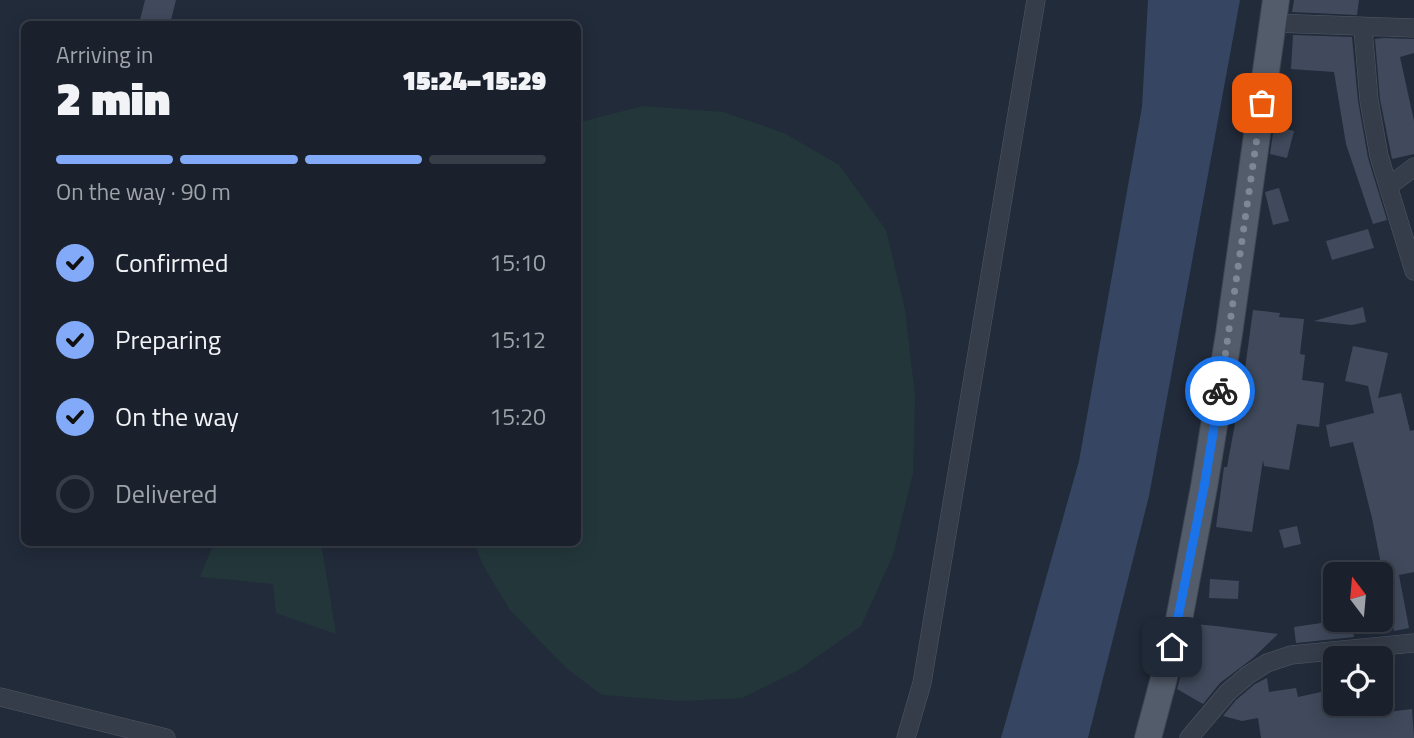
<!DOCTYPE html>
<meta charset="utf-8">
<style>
:root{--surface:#1a202c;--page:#232834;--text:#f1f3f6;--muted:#9fa3a9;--line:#383e48;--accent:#83aaf8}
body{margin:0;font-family:"Titillium Web",sans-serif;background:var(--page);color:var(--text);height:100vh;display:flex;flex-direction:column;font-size:26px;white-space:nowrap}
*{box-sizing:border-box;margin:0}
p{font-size:23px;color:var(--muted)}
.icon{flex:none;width:38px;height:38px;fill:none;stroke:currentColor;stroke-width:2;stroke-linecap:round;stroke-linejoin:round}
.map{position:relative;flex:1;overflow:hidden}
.panel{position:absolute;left:21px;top:21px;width:560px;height:525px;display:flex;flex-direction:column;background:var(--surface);border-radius:10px;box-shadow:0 4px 18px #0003,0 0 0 2px var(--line)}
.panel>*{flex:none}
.needle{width:46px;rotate:344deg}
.tools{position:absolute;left:1323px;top:562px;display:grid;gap:14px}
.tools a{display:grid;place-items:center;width:70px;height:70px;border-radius:10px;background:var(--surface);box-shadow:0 4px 18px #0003,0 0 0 2px var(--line);font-size:35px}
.pin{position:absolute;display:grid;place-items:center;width:60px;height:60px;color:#fff;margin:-30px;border-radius:14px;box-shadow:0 4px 10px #0006}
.courier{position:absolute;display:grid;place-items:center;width:70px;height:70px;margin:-35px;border:5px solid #1a73e8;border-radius:50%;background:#fff;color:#222;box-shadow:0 2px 9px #0007}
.overview em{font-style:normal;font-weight:800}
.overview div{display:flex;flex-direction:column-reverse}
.overview{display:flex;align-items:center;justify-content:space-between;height:119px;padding:0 35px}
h1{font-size:46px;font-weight:800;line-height:52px}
.bar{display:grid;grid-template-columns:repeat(4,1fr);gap:10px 7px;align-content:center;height:84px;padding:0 35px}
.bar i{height:9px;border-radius:5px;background:var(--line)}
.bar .current{background:var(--accent)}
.bar p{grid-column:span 4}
ol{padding:0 35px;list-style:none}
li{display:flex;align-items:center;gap:21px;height:77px}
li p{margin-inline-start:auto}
li .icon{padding:7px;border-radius:50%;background:var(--accent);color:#111;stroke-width:4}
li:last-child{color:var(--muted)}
li i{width:38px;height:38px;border:4px solid var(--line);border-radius:50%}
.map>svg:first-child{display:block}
.green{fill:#23373b}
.water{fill:#354562}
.building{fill:#404a5c}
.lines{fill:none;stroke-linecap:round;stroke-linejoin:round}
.street-casing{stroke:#505865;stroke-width:19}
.primary-casing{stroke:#3e4653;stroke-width:28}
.street{stroke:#353d4a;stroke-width:18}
.primary{stroke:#535c6b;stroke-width:26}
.done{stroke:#7e8795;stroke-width:7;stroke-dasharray:0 12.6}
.route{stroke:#1a73e8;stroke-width:9}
</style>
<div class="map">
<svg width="1414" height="738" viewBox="0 0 1414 738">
<rect width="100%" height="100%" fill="#222b3a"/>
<!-- green -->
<path class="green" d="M 642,106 L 723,112 L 784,133 L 839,165 L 886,230 L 905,310 L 915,396 L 913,473 L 893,555 L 861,626 L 797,671 L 742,698 L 681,701 L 602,695 L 566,668 L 510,610 L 483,565 L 474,543 L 578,542 L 578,123 Z
M 214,543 L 321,543 L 336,634 L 276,613 L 273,584 L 200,577 Z"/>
<!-- water -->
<path class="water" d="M 1148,0 L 1240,0 L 1149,496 L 1088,738 L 1001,738 L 1079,461 L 1142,107 Z"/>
<!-- building -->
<path class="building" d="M 145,0 L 176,0 L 170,24 L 139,24 Z
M 1294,0 L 1359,0 L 1357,15 L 1292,12 Z
M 1293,35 L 1352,37 L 1358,101 L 1368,158 L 1387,220 L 1373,224 L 1346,144 L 1334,72 L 1291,69 Z
M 1384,38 L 1414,39 L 1414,53 L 1400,57 L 1414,121 L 1414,154 L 1392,159 L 1380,99 L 1375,39 Z
M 1274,126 L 1294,131 L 1287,158 L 1270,154 Z
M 1279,188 L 1289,221 L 1273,225 L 1265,192 Z
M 1368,229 L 1374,248 L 1332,260 L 1326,241 Z
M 1363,307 L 1366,322 L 1352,325 L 1314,321 Z
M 1253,310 L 1280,313 L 1279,317 L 1304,319 L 1300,354 L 1305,355 L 1302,380 L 1324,383 L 1319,427 L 1297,424 L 1289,470 L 1264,466 L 1263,460 L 1252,532 L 1216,527 L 1224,467 L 1227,467 L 1236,418 L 1234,417 L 1237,390 L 1242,391 Z
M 1353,346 L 1388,353 L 1378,398 L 1401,393 L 1410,431 L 1414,430 L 1414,572 L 1399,575 L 1409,628 L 1394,631 L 1372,518 L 1353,442 L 1330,447 L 1326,425 L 1374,413 L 1368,386 L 1345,381 Z
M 1297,526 L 1301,544 L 1284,548 L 1279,530 Z
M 1210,579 L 1239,581 L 1238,599 L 1209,598 Z
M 1335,621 L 1351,621 L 1354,637 L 1296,643 L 1294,627 Z
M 1194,624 L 1216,626 L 1278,634 L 1253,658 L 1220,683 L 1203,704 L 1177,689 Z
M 1267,678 L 1269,692 L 1296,688 L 1298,697 L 1335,689 L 1335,704 L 1344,704 L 1347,717 L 1412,709 L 1414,738 L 1261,738 L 1258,718 L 1242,721 L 1223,716 L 1236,700 L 1255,684 Z"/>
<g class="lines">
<!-- street casing -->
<g class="street-casing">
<path id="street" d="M 1273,23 L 1414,28
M 1363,28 L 1369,100 L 1379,156 L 1414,271
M 1389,186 L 1414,167
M 0,697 L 166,738
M 906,738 L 922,683 L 1036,0
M 1189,738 L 1228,692 L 1248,675 L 1267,663 L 1291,655 L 1414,643"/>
</g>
<!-- primary casing -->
<g class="primary-casing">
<path id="primary" d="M 1148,738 L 1178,625 L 1204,487 L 1229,334 L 1276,0"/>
</g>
<!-- street -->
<use href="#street" class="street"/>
<!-- primary -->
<use href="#primary" class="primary"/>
</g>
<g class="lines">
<!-- done -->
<path class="done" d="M 1220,391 L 1262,103"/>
<!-- route -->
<path class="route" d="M 1172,647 L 1204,487 L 1220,391"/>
</g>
</svg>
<div class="tools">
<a><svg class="needle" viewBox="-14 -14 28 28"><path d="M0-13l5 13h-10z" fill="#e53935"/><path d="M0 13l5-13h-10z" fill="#9fa3a9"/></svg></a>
<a><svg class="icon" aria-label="locate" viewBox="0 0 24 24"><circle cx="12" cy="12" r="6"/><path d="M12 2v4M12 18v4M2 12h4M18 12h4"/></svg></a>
</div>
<div class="pin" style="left:1262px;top:103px;background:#ea580c"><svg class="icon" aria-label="bag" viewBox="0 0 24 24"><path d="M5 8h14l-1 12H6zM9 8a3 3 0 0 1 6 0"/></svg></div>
<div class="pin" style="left:1172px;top:647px;background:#1f2937"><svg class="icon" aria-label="home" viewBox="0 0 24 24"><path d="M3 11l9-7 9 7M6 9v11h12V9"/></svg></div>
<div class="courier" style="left:1220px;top:391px"><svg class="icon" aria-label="bike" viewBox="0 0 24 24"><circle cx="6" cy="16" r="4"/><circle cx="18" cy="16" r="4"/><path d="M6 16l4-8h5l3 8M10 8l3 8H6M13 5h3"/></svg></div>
<section class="panel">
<div class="overview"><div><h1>2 min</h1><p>Arriving in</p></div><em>15:24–15:29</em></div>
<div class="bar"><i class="current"></i><i class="current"></i><i class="current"></i><i></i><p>On the way · 90 m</p></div>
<ol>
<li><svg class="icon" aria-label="check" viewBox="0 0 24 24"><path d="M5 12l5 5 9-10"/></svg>Confirmed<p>15:10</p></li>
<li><svg class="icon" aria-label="check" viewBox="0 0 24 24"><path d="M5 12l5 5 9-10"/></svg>Preparing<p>15:12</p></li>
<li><svg class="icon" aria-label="check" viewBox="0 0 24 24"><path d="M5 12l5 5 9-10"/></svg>On the way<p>15:20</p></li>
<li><i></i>Delivered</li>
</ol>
</section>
</div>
